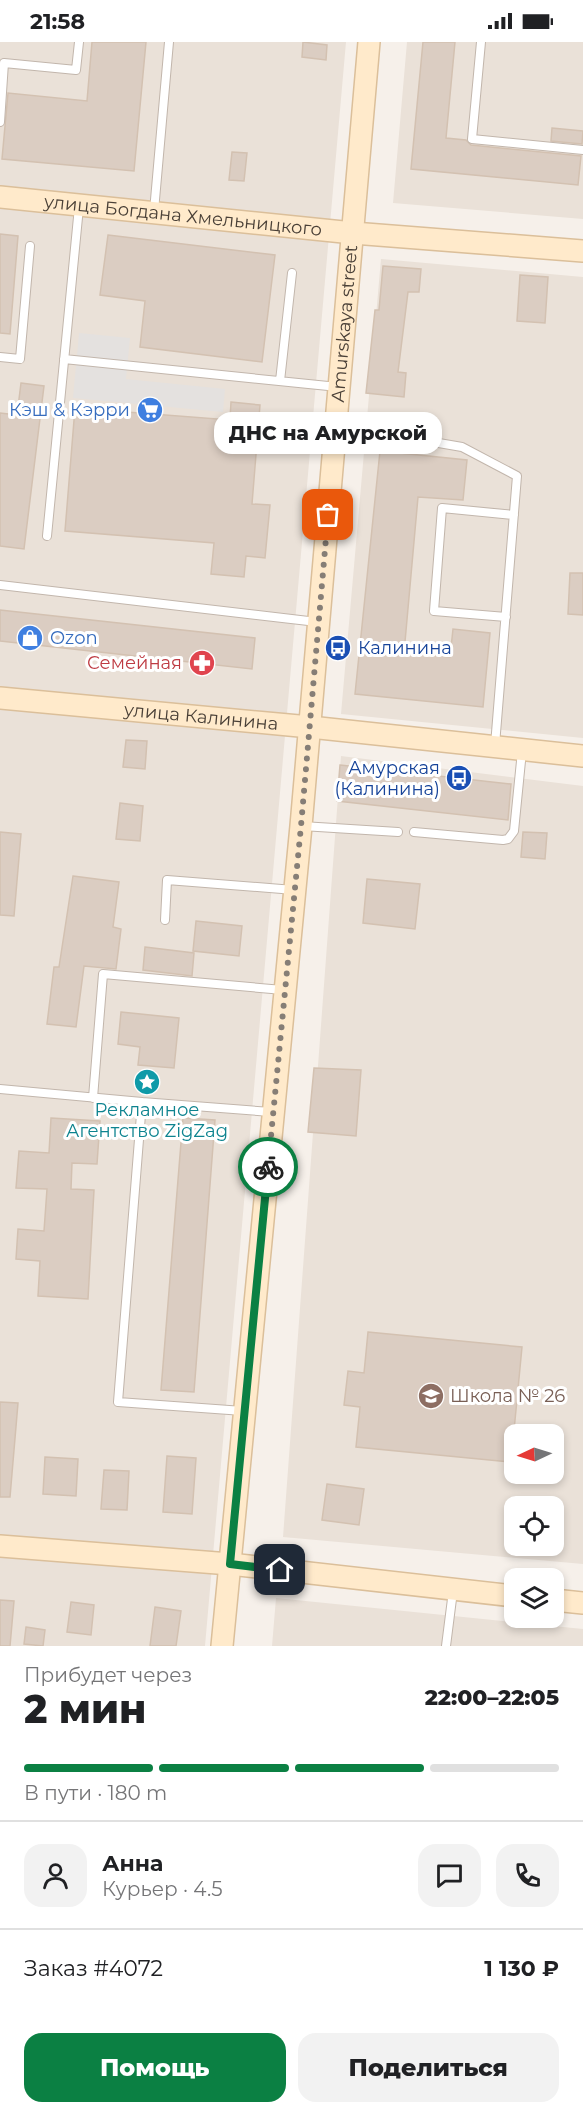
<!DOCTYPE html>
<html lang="ru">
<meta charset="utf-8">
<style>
:root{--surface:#fff;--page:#f2f2f2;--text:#202124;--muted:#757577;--line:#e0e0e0;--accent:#0b8043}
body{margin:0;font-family:Montserrat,sans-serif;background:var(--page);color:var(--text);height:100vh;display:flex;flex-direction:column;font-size:22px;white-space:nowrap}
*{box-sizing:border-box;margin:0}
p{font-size:20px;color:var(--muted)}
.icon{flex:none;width:33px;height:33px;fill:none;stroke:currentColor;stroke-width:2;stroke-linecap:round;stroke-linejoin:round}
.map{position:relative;height:1604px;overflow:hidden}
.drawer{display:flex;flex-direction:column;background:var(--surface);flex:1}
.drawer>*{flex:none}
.needle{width:39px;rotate:266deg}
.tools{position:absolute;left:504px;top:1382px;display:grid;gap:12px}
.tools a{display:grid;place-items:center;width:60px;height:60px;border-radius:12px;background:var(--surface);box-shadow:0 3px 9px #0003;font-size:30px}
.pin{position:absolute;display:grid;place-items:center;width:51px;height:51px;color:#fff;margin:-26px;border-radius:12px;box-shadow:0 3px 9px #0006}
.courier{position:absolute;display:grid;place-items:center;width:60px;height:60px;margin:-30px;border:4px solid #0b8043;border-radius:50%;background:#fff;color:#222;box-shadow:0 2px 8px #0007}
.bubble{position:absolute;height:42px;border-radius:18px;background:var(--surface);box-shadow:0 3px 9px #0003;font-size:20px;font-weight:800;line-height:42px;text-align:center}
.headline em{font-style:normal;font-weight:800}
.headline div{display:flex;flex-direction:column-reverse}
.headline{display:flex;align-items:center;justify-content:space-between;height:102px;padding:0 24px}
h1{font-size:39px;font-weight:800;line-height:45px}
.bar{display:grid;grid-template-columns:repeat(4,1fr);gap:9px 6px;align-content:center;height:72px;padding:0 24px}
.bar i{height:8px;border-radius:4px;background:var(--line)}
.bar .active{background:var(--accent)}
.bar p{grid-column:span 4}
.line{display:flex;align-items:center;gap:15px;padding:0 24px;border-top:2px solid var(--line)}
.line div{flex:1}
.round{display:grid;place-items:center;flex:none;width:63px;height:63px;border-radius:18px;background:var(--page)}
.primary-button{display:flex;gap:12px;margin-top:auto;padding:12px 24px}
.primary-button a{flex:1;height:69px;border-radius:18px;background:var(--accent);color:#fff;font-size:24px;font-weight:800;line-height:69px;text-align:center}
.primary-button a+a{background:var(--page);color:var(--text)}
.status{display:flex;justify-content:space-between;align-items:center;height:42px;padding:0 30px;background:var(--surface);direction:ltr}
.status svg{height:16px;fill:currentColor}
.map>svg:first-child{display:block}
.residential{fill:#eae1d8;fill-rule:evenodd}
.parking{fill:#e4e1df}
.building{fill:#dbcdc2;stroke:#d3c1b1;stroke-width:1.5}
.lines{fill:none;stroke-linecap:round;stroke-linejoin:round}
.lane-casing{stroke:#c2b6ac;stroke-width:10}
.secondary-casing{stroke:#dbbf9a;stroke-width:24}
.lane{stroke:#fff;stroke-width:8}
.secondary{stroke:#ffeacb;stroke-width:21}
.done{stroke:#867e76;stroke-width:6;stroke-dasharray:0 10.8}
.route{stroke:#0b8043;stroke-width:8}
.labels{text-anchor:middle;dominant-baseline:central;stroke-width:6;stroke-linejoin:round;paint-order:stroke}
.street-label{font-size:18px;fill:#4a4037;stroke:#fff}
.shop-label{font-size:18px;fill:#366cbe;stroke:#fff;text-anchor:end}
.transit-label{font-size:18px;fill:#164399;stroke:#fff;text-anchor:start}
.health-label{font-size:18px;fill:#be3a42;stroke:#fff;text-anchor:end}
.culture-label{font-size:18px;fill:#0d838f;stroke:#fff}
.education-label{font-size:18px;fill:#785e54;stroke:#fff;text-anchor:start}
</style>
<div class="status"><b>21:58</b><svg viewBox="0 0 49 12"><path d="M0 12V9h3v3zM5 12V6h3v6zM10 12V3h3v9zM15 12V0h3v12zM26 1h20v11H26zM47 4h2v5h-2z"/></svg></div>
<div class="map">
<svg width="583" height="1604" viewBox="0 0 583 1604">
<rect width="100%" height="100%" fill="#f6f0ea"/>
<!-- residential -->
<path class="residential" d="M 0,0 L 346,0 L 205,1604 L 0,1604 Z
M 407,0 L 583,0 L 583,177 L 393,161 Z
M 381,217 L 583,235 L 583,696 L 341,672 Z
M 341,714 L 583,744 L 583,1522 L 283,1495 ZM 514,1392 L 554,1392 L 554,1431 L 514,1431 ZM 514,1464 L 554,1464 L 554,1503 L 514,1503 Z
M 276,1556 L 583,1587 L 583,1604 L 272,1604 Z"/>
<!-- parking -->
<path class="parking" d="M 79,291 L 130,296 L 126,337 L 225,347 L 223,370 L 73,356 Z"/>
<!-- building -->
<path class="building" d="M 92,0 L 146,0 L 134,129 L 2,117 L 8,51 L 87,59 Z
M 303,0 L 327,3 L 326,18 L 302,15 Z
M 423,0 L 455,0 L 446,96 L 466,98 L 471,103 L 581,114 L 578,143 L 411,127 Z
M 552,86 L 583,89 L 582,102 L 551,99 Z
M 232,110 L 247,111 L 244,139 L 229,138 Z
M 0,192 L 18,194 L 10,292 L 0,291 Z
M 108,193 L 275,213 L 262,320 L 140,305 L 145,259 L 100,253 Z
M 383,224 L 421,227 L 419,250 L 408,250 L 398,330 L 406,331 L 404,355 L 366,351 L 375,268 L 379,268 Z
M 520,233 L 548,235 L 545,281 L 517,279 Z
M 21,341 L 44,344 L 24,507 L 0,504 L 0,371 L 17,373 Z
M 231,360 L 260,363 L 252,462 L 270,463 L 265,516 L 246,514 L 244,535 L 211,532 L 214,501 L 65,489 L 75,366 L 230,378 Z
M 380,409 L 467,418 L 463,458 L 418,455 L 404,611 L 450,615 L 453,587 L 490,591 L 483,665 L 355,652 Z
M 570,531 L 583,531 L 583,573 L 568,572 Z
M 0,568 L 255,596 L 252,627 L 0,599 Z
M 126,698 L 147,699 L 145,727 L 123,725 Z
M 340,723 L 511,742 L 508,778 L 337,759 Z
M 120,761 L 143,764 L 140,799 L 116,797 Z
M 0,790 L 21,792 L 14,874 L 0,873 Z
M 523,790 L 547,791 L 545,817 L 521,815 Z
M 73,834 L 119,840 L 113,885 L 121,887 L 116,927 L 84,924 L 76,985 L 47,982 L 54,925 L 59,925 Z
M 367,837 L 420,842 L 415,887 L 363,881 Z
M 196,879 L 242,884 L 239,914 L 193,909 Z
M 145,905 L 194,911 L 192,934 L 143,928 Z
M 121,970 L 179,976 L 174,1026 L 138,1023 L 140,1005 L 118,1002 Z
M 314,1026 L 361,1028 L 356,1094 L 308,1090 Z
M 51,1076 L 100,1079 L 97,1122 L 72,1121 L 71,1147 L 94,1148 L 88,1257 L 38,1254 L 40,1219 L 16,1217 L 18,1187 L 44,1189 L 47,1147 L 16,1146 L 19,1109 L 49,1111 Z
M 183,1076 L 215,1078 L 194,1350 L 161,1348 Z
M 368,1290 L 522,1305 L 511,1420 L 356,1405 L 360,1365 L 344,1363 L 348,1329 L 364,1331 Z
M 0,1360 L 18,1361 L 10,1455 L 0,1455 Z
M 167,1414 L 196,1416 L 192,1472 L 163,1470 Z
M 45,1415 L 78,1417 L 76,1454 L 43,1452 Z
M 104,1428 L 129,1429 L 127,1468 L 101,1467 Z
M 327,1442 L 364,1447 L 359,1483 L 322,1478 Z
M 0,1558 L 14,1559 L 10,1604 L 0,1604 Z
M 71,1560 L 94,1563 L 91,1593 L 67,1590 Z
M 155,1565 L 181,1569 L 176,1604 L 150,1604 Z
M 26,1585 L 45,1588 L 43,1604 L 24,1602 Z"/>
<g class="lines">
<!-- lane casing -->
<g class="lane-casing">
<path id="lane" d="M 481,0 L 472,97 L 583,108
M 0,80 L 4,21 L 76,28 L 79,0
M 154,169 L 169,0
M 0,315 L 20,317 L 30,204
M 64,317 L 338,345
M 280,339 L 292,231
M 337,388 L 398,394 L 462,405 L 517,434 L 495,703
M 47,494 L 79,165
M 0,543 L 317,580
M 506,575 L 434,569 L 442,466 L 514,473
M 302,784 L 398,790
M 414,790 L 503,798 L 508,797 L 514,789 L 522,709
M 165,878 L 167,838 L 294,848
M 0,1047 L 142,1060
M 93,1056 L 103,932 L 283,948
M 243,1369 L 118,1360 L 142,1060 L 271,1070
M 446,1604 L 453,1549"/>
</g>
<!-- secondary casing -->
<g class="secondary-casing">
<g id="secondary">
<path id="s1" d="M 0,155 L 353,191 L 583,209"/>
<path id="s2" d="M 0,656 L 310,685 L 583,714"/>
<path d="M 0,1504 L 230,1522 L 514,1554"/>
<path d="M 554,1558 L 583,1561"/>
<path id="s3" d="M 222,1604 L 301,784 L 369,0"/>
</g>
</g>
<!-- lane -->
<use href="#lane" class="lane"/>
<!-- secondary -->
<use href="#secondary" class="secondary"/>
</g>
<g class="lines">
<!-- done -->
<path class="done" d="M 268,1125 L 301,784 L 328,473"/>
<!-- route -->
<path class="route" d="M 268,1125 L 230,1522 L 280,1528"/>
</g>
<!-- icons -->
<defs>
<g id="supermarket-disc" transform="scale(1.35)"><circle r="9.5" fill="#3f7fe0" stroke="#fff"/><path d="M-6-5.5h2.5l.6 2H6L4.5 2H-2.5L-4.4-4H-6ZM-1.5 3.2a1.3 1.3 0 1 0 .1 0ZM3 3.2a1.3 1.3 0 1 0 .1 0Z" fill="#fff"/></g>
<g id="shop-disc" transform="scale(1.35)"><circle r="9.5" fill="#3f7fe0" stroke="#fff"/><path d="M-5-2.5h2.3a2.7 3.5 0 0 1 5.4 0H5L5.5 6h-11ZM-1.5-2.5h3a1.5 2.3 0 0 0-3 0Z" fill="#fff"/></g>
<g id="bus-disc" transform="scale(1.35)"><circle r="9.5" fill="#1a4fb4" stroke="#fff"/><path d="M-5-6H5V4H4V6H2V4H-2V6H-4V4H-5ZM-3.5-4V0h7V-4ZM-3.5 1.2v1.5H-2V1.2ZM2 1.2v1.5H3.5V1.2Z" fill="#fff"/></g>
<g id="pharmacy-disc" transform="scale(1.35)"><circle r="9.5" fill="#e0444e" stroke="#fff"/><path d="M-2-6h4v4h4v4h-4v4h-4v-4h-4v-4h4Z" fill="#fff"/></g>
<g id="sight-disc" transform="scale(1.35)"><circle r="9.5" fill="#0f9aa8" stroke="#fff"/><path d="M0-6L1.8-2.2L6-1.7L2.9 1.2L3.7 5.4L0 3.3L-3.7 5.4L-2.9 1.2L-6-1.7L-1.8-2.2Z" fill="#fff"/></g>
<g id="school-disc" transform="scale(1.35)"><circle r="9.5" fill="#8d6e63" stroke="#fff"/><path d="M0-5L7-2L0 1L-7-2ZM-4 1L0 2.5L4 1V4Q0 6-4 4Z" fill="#fff"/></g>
</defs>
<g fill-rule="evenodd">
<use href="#supermarket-disc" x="150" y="368"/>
<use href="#shop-disc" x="30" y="596"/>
<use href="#bus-disc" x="338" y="606"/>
<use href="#pharmacy-disc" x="202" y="621"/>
<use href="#bus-disc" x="459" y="736"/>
<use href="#sight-disc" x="147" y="1040"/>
<use href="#school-disc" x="431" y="1354"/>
</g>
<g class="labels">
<!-- street labels -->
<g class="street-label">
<text stroke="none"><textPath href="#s1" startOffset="184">улица Богдана Хмельницкого</textPath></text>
<text stroke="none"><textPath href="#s3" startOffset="1328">Amurskaya street</textPath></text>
<text stroke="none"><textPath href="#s2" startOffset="202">улица Калинина</textPath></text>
</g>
<!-- shop labels -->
<g class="shop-label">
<text x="130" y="368">Кэш &amp; Кэрри</text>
<text x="50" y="596" text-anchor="start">Ozon</text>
</g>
<!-- transit labels -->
<g class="transit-label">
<text x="358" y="606">Калинина</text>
<text x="440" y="726" text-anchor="end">Амурская<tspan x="440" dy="21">(Калинина)</tspan></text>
</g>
<!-- health labels -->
<g class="health-label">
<text x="182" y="621">Семейная</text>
</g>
<!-- culture labels -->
<g class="culture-label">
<text x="147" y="1068">Рекламное<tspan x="147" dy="21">Агентство ZigZag</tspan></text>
</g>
<!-- education labels -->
<g class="education-label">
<text x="450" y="1354">Школа № 26</text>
</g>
</g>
</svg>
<div class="tools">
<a><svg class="needle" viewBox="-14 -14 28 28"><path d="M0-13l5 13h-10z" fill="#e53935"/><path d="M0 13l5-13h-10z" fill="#757577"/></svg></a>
<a><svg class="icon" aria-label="locate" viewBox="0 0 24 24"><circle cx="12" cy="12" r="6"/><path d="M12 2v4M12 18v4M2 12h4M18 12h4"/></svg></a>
<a><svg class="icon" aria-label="layers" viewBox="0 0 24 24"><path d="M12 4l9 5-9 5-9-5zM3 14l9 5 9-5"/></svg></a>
</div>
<div class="pin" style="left:328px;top:473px;background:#ea580c"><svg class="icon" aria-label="bag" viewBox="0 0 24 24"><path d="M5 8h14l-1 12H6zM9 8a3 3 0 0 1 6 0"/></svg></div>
<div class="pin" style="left:280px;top:1528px;background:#1f2937"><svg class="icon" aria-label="home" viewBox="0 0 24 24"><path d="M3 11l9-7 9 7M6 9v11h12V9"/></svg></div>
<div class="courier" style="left:268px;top:1125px"><svg class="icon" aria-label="bike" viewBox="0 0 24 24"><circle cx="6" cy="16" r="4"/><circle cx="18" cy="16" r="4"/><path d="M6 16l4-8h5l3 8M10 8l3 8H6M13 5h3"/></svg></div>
<div class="bubble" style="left:214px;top:370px;width:228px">ДНС на Амурской</div>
</div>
<section class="drawer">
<div class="headline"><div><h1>2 мин</h1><p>Прибудет через</p></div><em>22:00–22:05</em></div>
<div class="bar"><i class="active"></i><i class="active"></i><i class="active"></i><i></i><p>В пути · 180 m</p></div>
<div class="line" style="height:108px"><a class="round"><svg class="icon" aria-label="person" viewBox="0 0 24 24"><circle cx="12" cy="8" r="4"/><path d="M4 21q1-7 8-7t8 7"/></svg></a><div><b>Анна</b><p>Курьер · 4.5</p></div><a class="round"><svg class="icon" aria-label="chat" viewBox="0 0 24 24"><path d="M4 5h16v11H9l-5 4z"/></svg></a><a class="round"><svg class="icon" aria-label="phone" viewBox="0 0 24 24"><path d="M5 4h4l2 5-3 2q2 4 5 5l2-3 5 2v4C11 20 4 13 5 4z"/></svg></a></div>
<div class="line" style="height:78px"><div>Заказ #4072</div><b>1 130 ₽</b></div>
<div class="primary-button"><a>Помощь</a><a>Поделиться</a></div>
</section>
